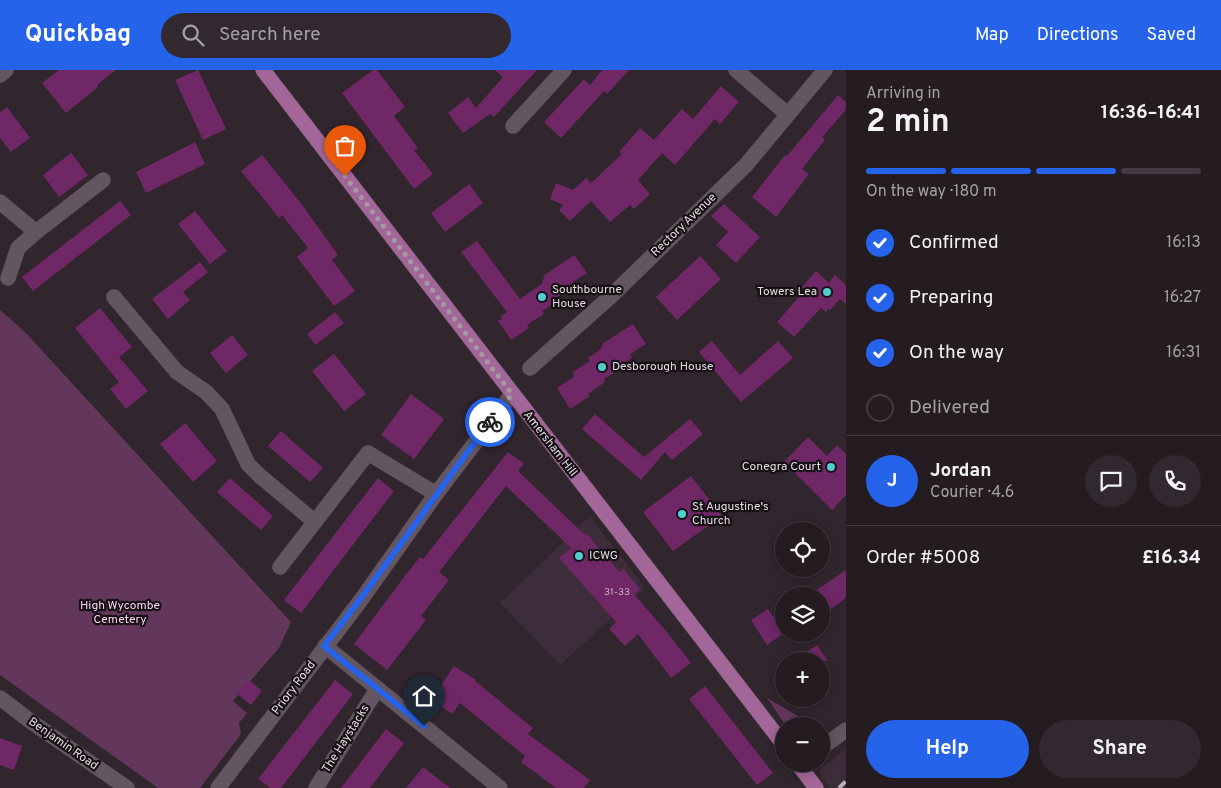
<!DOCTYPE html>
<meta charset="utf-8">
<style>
:root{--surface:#251c22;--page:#31292f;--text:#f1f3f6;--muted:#a3a1a5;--line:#423a40;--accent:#2563eb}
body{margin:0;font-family:Overpass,sans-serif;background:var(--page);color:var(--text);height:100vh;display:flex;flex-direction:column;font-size:19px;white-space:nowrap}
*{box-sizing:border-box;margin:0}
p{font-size:16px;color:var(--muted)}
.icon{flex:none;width:28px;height:28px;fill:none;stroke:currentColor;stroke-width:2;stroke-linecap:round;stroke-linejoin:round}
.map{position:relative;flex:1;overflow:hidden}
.details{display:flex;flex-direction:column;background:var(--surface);width:375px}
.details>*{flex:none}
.fabs{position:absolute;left:775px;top:452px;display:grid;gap:10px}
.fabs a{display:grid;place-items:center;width:55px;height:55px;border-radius:50%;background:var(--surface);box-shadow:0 2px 12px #0003,0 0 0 1px var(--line);font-size:25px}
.pin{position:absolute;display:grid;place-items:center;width:42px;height:42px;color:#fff;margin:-51px -21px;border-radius:50% 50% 50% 0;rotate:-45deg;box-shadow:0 0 5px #0007}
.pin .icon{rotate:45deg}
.courier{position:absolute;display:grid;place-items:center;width:50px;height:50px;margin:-25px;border:4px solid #2563eb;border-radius:50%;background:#fff;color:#222;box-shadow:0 1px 6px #0007}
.headline em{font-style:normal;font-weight:700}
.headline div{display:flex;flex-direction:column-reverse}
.headline{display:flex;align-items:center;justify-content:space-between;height:85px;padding:0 20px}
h1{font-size:32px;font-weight:700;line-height:38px}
.bar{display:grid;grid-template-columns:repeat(4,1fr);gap:8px 5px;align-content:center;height:60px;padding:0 20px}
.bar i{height:6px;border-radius:4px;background:var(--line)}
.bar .current{background:var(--accent)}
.bar p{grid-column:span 4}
.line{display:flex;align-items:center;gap:12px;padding:0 20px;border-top:1px solid var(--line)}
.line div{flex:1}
.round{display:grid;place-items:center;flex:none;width:52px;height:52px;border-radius:26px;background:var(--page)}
ol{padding:0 20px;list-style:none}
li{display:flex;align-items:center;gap:15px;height:55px}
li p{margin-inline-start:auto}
li .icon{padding:5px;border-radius:50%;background:var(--accent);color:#fff;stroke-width:4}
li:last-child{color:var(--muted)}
li i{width:28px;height:28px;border:2px solid var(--line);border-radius:50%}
.primary-button{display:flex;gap:10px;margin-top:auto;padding:10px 20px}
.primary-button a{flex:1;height:58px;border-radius:30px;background:var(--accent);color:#fff;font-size:20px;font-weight:700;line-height:58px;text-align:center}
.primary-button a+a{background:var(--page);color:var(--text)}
header{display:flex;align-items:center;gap:30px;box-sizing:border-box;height:70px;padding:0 25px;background:var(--accent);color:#fff}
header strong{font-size:24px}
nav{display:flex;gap:28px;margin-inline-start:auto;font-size:18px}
.search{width:350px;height:45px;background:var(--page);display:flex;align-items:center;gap:12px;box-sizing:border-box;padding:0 18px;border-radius:28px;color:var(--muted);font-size:19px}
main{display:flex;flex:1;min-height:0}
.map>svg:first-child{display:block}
.built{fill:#3d2d3a}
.green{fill:#62375b}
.building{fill:#702766}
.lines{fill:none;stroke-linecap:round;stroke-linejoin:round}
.street-casing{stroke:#4d434b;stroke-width:16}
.primary-casing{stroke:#4d434b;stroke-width:16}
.street{stroke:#635660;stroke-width:15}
.primary{stroke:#a26698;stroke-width:15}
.rail{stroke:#b8afb6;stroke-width:4;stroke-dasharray:9 9;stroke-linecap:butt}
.done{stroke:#a59ba2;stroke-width:5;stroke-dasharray:0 9}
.route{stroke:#2563eb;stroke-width:6}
.poi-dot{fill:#52ccd0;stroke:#151014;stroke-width:2}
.labels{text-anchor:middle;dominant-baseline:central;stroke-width:4.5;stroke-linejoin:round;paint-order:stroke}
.number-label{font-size:10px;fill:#c6aec2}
.street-label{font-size:12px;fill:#e3dbe1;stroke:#151014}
.poi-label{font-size:12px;fill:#e3dbe1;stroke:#151014;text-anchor:start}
.park-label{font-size:12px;fill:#fbd1f2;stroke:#151014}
</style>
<header>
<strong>Quickbag</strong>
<div class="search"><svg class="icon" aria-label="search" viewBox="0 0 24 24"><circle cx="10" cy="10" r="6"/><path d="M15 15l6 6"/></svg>Search here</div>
<nav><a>Map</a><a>Directions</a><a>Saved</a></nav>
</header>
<main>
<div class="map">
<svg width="846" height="718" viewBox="0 0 846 718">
<rect width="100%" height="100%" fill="#31252e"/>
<!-- built -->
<path class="built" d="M 590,446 L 645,518 L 560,595 L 500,533 Z
M 846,679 L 846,718 L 830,718 L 821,707 L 820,699 Z"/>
<!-- green -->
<path class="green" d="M 0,240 L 25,262 L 291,552 L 279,578 L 233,631 L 247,643 L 239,653 L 241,664 L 200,718 L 158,718 L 0,605 Z
M 767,628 L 815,656 L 786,656 Z"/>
<!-- building -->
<path class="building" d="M 59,0 L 116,0 L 97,15 L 98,17 L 66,43 L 42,13 Z
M 198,0 L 226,59 L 203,70 L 175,10 Z
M 373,0 L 377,0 L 405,37 L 394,46 L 418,78 L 414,80 L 433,104 L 414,119 L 342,23 Z
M 495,0 L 537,0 L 494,47 L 490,44 L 463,63 L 448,43 L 468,27 L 476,38 L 503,7 Z
M 602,0 L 629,0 L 607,24 L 604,21 L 561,68 L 544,52 L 584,9 L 590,15 Z
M 721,16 L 739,32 L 720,54 L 715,49 L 675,95 L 662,83 L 638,110 L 650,124 L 634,139 L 630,135 L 610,152 L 591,131 L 570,151 L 559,140 L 563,135 L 550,129 L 556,113 L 573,120 L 586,108 L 591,113 L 622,84 L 619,82 L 640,58 L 654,70 L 682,39 L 693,49 Z
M 838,25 L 846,32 L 846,40 L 822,67 L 825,70 L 802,99 L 809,104 L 776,147 L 752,127 L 785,85 L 787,86 Z
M 7,37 L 30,68 L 11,82 L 0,68 L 0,42 Z
M 195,72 L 205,94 L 146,123 L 136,102 Z
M 71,83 L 88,105 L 59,127 L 43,105 Z
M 262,85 L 300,132 L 338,185 L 332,190 L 355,221 L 334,236 L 297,187 L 308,178 L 282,145 L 279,148 L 241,101 Z
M 469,114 L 483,133 L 445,162 L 431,143 Z
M 120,131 L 131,145 L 33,221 L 22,207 Z
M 724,134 L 760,167 L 736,193 L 716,175 L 728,162 L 711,146 Z
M 195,141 L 227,181 L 210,194 L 178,154 Z
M 477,171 L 520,229 L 543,213 L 542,210 L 545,208 L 543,206 L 574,185 L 587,203 L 570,214 L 572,217 L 556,228 L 558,231 L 542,241 L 544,244 L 527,255 L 529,258 L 511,270 L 498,251 L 502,249 L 500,247 L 507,242 L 461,182 Z
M 700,186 L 721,209 L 677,250 L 656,227 Z
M 200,192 L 208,202 L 183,222 L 190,230 L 168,249 L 152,229 Z
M 816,201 L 829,213 L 835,205 L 846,215 L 846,234 L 840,229 L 830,240 L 828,239 L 826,242 L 821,238 L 794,267 L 777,252 L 805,220 L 802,217 Z
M 100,238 L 132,277 L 119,287 L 148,321 L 126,339 L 110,319 L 119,312 L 75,258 Z
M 335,242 L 344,253 L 315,275 L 307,264 Z
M 633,254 L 646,274 L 630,284 L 632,288 L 615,298 L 617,301 L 604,309 L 605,312 L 588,324 L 590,326 L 570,339 L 557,318 L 574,307 L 573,302 L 590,291 L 588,288 L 601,279 L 600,278 L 603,276 L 602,274 Z
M 232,265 L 248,285 L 226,303 L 210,283 Z
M 712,271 L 740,305 L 778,271 L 793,288 L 741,332 L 699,282 Z
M 334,284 L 366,324 L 344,341 L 312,301 Z
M 411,324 L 444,349 L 414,389 L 381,365 Z
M 595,344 L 644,387 L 690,349 L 703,364 L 672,390 L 665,382 L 641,410 L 582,359 Z
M 185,353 L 217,391 L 193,412 L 160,374 Z
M 281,361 L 323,398 L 310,412 L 268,376 Z
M 808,367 L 827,386 L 837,375 L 846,384 L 846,425 L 832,440 L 784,392 Z
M 508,382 L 524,394 L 518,401 L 586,466 L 587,464 L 619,502 L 623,499 L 640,519 L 634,524 L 666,561 L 691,593 L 671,608 L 638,564 L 625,576 L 609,559 L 616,552 L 559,488 L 571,478 L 506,416 L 439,502 L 449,510 L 421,546 L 426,550 L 387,600 L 354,574 L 404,507 L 420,487 L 423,489 Z
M 691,406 L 722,446 L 673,481 L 643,442 Z
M 230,408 L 273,446 L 261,460 L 217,422 Z
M 378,408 L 394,421 L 301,543 L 284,530 Z
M 846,500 L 846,528 L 821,546 L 821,526 L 808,526 Z
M 768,539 L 784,563 L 767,575 L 751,550 Z
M 817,575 L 828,591 L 793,591 Z
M 454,596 L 476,610 L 475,611 L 533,658 L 528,664 L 590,710 L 584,718 L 556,718 L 521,692 L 525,686 L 460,633 L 452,644 L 431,630 Z
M 248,609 L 262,621 L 251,635 L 236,623 Z
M 335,610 L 353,624 L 281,718 L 270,718 L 258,709 Z
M 705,616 L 773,703 L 757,715 L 689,629 Z
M 386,659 L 404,673 L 370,718 L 341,718 Z
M 0,668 L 22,676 L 14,700 L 0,695 Z
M 423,697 L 450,718 L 406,718 Z"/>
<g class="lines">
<!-- street casing -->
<g class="street-casing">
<path id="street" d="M 736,0 L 787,44
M 0,5 L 6,0
M 513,56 L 564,0
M 0,132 L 36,162 L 18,178 L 8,208
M 36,162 L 103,110
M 114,227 L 177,302 L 206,322 L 222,339 L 248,394 L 260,406 L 315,452
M 530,298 L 609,228 L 746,95 L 825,0
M 280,497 L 368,383 L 436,424
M 325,576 L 500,718
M 0,628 L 33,653 L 127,718
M 821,678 L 846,660
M 218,718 L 361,530 L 436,424 L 512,324
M 316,718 L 377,619"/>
</g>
<!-- primary casing -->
<g class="primary-casing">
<path id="primary" d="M 263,0 L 784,675
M 798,694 L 816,718"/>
</g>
<!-- street -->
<use href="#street" class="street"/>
<!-- primary -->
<use href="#primary" class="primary"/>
<!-- rail -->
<path class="rail" d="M 839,718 L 846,711"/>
</g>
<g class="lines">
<!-- done -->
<path class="done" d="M 345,106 L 512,324 L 490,352"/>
<!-- route -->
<path class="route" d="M 424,656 L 324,576 C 382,503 434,426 490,352"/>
</g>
<!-- markers -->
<g class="poi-dot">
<circle cx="827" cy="222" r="5"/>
<circle cx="542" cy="227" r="5"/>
<circle cx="602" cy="297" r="5"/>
<circle cx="831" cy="397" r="5"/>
<circle cx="682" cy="444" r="5"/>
<circle cx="579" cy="486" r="5"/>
</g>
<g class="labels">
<!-- number labels -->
<g class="number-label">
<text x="617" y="522">31-33</text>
</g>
<!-- street labels -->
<g class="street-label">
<text transform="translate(684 155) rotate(-44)">Rectory Avenue</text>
<text transform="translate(550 374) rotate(52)">Amersham Hill</text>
<text transform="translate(294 618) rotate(-53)">Priory Road</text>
<text transform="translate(346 669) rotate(-58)">The Haystacks</text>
<text transform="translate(63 674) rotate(35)">Benjamin Road</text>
</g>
<!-- poi labels -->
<g class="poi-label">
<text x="552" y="220">Southbourne<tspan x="552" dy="14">House</tspan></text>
<text x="817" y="222" text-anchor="end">Towers Lea</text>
<text x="612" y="297">Desborough House</text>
<text x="821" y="397" text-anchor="end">Conegra Court</text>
<text x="692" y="437">St Augustine's<tspan x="692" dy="14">Church</tspan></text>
<text x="589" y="486">ICWG</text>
</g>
<!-- park labels -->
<g class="park-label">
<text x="120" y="536">High Wycombe<tspan x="120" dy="14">Cemetery</tspan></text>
</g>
</g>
</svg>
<div class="fabs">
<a><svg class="icon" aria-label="locate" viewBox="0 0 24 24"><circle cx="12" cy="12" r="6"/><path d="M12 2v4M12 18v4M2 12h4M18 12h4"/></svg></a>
<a><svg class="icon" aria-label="layers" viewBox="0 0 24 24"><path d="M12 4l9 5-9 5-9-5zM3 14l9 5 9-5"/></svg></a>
<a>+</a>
<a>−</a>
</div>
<div class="pin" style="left:345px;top:106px;background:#ea580c"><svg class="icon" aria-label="bag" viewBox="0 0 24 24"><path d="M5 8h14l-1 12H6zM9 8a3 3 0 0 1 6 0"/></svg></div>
<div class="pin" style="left:424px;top:656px;background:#1f2937"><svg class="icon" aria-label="home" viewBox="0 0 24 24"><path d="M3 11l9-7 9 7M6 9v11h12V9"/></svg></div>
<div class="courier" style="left:490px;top:352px"><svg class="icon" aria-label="bike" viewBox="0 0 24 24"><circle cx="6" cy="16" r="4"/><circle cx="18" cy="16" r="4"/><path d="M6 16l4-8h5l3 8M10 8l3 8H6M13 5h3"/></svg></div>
</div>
<section class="details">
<div class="headline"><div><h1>2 min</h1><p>Arriving in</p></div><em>16:36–16:41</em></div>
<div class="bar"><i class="current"></i><i class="current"></i><i class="current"></i><i></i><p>On the way · 180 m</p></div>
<ol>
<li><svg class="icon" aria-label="check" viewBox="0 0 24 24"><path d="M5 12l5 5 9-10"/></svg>Confirmed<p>16:13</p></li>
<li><svg class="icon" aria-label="check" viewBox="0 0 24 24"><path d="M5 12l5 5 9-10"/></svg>Preparing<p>16:27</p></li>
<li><svg class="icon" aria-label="check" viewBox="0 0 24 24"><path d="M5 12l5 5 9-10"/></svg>On the way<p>16:31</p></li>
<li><i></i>Delivered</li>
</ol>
<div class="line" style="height:90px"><b class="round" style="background:var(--accent);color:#fff">J</b><div><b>Jordan</b><p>Courier · 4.6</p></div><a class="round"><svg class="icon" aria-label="chat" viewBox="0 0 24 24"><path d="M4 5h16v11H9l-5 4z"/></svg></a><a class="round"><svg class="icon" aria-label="phone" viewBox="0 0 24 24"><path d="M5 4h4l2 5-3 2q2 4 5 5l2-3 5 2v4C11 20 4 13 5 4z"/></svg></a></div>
<div class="line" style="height:65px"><div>Order #5008</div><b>£16.34</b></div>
<div class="primary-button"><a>Help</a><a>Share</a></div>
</section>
</main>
